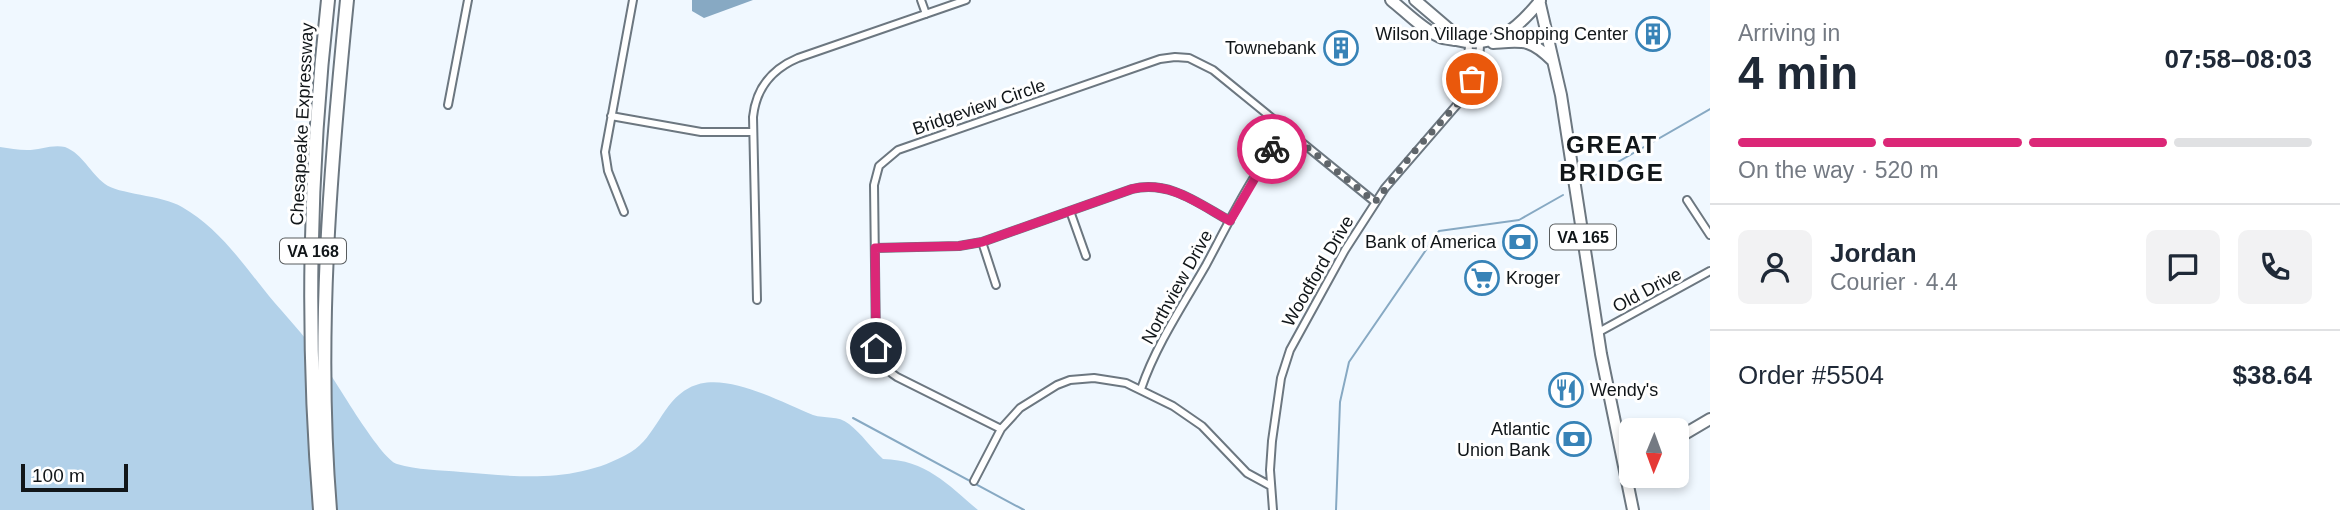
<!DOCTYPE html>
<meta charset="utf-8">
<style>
:root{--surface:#fff;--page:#f2f2f3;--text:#1f2937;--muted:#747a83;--line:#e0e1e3;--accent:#db2777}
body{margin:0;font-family:Helvetica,sans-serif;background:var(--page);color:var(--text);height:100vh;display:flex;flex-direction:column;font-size:26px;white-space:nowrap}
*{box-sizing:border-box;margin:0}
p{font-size:23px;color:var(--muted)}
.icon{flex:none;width:38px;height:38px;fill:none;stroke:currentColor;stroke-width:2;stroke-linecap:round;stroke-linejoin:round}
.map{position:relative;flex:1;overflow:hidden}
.panel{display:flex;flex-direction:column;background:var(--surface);width:630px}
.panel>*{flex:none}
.needle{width:46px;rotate:181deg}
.tools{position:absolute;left:1619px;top:418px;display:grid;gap:14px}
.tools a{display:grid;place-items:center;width:70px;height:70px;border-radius:10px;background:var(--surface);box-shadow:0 4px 10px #0003;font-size:35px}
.scale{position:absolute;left:21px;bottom:18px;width:107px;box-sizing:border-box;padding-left:7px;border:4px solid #111619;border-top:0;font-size:19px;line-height:24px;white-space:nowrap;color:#111619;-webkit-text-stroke:5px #fff;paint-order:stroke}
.pin{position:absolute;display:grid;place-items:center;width:60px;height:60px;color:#fff;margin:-30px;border:4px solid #fff;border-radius:50%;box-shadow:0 2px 7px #0007}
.courier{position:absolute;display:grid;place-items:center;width:70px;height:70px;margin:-35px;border:5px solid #db2777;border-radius:50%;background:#fff;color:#222;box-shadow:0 2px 9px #0007}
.overview em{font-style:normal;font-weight:800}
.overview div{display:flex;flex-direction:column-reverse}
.overview{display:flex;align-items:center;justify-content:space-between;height:119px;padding:0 28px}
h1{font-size:46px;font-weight:800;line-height:52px}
.bar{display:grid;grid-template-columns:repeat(4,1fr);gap:10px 7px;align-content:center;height:84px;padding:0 28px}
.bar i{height:9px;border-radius:5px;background:var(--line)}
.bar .selected{background:var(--accent)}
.bar p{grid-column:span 4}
.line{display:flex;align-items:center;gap:18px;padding:0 28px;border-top:2px solid var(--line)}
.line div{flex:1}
.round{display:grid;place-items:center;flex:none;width:74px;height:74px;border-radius:10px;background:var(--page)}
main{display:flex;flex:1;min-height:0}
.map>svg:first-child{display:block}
.green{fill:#b2d1e9}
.water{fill:#87a9c3}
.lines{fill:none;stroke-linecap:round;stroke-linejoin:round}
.stream{stroke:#87a9c3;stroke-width:2}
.minor-casing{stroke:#6c7780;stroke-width:10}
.primary-casing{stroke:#6c7780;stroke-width:14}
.motorway-casing{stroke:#6c7780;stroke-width:16}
.minor{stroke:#fff;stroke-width:6}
.primary{stroke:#fff;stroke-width:10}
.motorway{stroke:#fff;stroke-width:12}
.done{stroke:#5f656a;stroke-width:7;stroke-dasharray:0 12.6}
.route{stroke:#db2777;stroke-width:9}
.labels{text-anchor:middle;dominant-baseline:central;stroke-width:6;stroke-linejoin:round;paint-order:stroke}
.shield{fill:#fff;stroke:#585c5e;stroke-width:2}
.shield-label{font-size:16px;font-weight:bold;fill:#111619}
.poi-label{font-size:18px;fill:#111619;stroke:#fff;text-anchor:end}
.street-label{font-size:18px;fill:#111619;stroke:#fff}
.district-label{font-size:24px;font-weight:bold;letter-spacing:2px;fill:#111619;stroke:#fff}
</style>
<main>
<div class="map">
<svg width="1710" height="510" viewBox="0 0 1710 510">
<rect width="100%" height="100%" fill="#f0f8ff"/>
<!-- green -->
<path class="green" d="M 0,147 C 9,148 18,150 27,150 C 39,150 53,144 65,147 C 83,154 90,173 105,184 C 117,194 162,195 182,207 C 219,228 243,264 269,296 C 285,315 303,334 318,355 C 331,373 380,459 397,464 C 417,470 440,470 461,472 C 520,477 577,484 631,452 C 656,437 662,402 689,388 C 723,369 780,402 813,415 C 825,419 838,415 849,424 C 862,434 871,448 883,459 C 926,460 947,484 978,510 L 0,510 Z"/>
<!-- water -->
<path class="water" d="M 692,0 L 753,0 L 704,18 L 692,11 Z"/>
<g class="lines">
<!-- stream -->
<path class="stream" d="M 1590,178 L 1710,109
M 853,418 L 1024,510
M 1336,510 L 1340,402 L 1349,362 L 1439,231 L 1519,220 L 1563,195"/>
<!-- minor casing -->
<g class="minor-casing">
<path id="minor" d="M 921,0 L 926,14
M 1469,43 L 1468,70 L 1472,79
M 448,105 L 468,0
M 611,116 L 701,132 L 753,132
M 1687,200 L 1710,235
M 1070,211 L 1086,256
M 624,212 L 608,171 L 605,152 L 633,0
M 982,242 L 996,285
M 875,248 L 959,246 L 982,242 L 1132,189 C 1170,180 1199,204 1230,221
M 757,300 L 753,117 C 756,88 772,69 798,58 L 966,0
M 1597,333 L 1710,271
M 1141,389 C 1156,345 1183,305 1206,265 C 1230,220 1254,170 1287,131
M 1001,429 L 897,377 C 883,368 879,360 876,344 L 874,185 L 879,166 L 898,150 L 1160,59 L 1175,57 L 1189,58 L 1213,70 L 1375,202
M 974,481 L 1001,429 L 1020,408 L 1057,385 L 1070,380 L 1094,378 L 1126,383 L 1173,406 L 1202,426 L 1247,473 L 1271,486
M 1273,510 L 1270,470 L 1272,441 L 1281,378 L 1290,350 L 1345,250 L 1385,188 L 1468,92 L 1479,68 L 1480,44"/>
</g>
<!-- primary casing -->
<g class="primary-casing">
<path id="primary" d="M 1391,0 C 1406,12 1422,29 1440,37 C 1444,39 1451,39 1456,40 C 1494,50 1517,29 1540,1
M 1415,0 L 1449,29 L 1454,40
M 1539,0 L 1561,95 L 1601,354 L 1633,510
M 1493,43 C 1523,41 1530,38 1553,61
M 1676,439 L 1710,419"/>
</g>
<!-- motorway casing -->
<g class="motorway-casing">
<path id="motorway" d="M 320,510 C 306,341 309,169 328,0
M 330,510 C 316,339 330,170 347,0"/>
</g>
<!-- minor -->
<use href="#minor" class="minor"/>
<!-- primary -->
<use href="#primary" class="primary"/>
<!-- motorway -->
<use href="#motorway" class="motorway"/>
</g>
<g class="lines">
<!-- done -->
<path class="done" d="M 1272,149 L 1287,131 L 1375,202 L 1413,153 L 1468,92 L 1472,79"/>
<!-- route -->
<path class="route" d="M 876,348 L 875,248 L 959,246 L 982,242 L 1132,189 C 1170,180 1199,204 1230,221 L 1272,149"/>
</g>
<!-- icons -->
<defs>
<g id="building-ring" transform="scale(1.75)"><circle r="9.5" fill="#fff" stroke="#3883b7" stroke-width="1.5"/><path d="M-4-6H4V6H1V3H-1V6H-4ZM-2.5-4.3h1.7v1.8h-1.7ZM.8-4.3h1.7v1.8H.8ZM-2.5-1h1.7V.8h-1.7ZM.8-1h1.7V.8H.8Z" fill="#3883b7"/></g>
<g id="bank-ring" transform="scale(1.75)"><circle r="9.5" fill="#fff" stroke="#3883b7" stroke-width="1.5"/><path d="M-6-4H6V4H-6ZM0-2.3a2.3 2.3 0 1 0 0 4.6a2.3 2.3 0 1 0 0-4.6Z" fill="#3883b7"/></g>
<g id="supermarket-ring" transform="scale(1.75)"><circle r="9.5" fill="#fff" stroke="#3883b7" stroke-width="1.5"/><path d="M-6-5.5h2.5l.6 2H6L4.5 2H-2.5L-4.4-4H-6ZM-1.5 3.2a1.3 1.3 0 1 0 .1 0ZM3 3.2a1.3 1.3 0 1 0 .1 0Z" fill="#3883b7"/></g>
<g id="restaurant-ring" transform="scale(1.75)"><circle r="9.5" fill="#fff" stroke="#3883b7" stroke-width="1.5"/><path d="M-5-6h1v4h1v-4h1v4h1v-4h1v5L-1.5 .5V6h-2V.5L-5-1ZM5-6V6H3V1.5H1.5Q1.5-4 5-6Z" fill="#3883b7"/></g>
</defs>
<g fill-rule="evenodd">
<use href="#building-ring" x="1653" y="34"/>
<use href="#building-ring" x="1341" y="48"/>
<use href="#bank-ring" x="1520" y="242"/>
<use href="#supermarket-ring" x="1482" y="278"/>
<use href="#restaurant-ring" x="1566" y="390"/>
<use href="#bank-ring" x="1574" y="439"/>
</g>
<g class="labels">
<!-- shield labels -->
<g class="shield">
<rect x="1550" y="224.5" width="66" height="25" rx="5"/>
<rect x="280" y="238.5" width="66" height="25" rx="5"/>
</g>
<g class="shield-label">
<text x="1583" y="237">VA 165</text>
<text x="313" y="251">VA 168</text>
</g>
<!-- poi labels -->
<g class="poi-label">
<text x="1628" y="34">Wilson Village Shopping Center</text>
<text x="1316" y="48">Townebank</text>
<text x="1496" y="242">Bank of America</text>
<text x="1506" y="278" text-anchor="start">Kroger</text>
<text x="1590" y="390" text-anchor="start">Wendy's</text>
<text x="1550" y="429">Atlantic<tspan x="1550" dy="21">Union Bank</tspan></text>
</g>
<!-- street labels -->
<g class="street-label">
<text transform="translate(979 107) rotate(-19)">Bridgeview Circle</text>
<text transform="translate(302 124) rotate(-87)">Chesapeake Expressway</text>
<text transform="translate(1318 271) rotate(-60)">Woodford Drive</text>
<text transform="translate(1177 287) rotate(-61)">Northview Drive</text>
<text transform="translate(1647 290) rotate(-28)">Old Drive</text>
</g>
<!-- district labels -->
<g class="district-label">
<text x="1612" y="144">GREAT<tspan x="1612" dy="28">BRIDGE</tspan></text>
</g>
</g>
</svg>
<div class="tools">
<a><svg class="needle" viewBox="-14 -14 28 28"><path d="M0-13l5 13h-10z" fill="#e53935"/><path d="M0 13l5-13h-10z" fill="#747a83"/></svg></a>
</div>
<div class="scale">100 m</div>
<div class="pin" style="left:1472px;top:79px;background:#ea580c"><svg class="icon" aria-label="bag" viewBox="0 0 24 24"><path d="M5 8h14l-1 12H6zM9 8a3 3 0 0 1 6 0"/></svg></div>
<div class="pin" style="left:876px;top:348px;background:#1f2937"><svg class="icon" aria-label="home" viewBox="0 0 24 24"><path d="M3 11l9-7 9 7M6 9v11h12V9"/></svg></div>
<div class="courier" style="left:1272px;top:149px"><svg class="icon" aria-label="bike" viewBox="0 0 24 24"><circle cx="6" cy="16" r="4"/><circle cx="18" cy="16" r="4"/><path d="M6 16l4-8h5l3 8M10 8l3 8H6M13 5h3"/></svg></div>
</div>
<section class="panel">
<div class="overview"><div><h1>4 min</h1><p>Arriving in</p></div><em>07:58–08:03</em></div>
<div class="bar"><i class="selected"></i><i class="selected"></i><i class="selected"></i><i></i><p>On the way · 520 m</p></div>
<div class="line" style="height:126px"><a class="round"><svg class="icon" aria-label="person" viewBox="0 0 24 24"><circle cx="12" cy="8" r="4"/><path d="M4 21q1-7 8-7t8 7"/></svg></a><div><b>Jordan</b><p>Courier · 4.4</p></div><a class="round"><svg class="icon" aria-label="chat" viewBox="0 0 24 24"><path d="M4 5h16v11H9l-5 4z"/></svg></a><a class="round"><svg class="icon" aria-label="phone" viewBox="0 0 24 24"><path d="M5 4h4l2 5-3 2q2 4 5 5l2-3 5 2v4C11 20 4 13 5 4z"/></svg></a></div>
<div class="line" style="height:91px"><div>Order #5504</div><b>$38.64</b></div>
</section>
</main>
